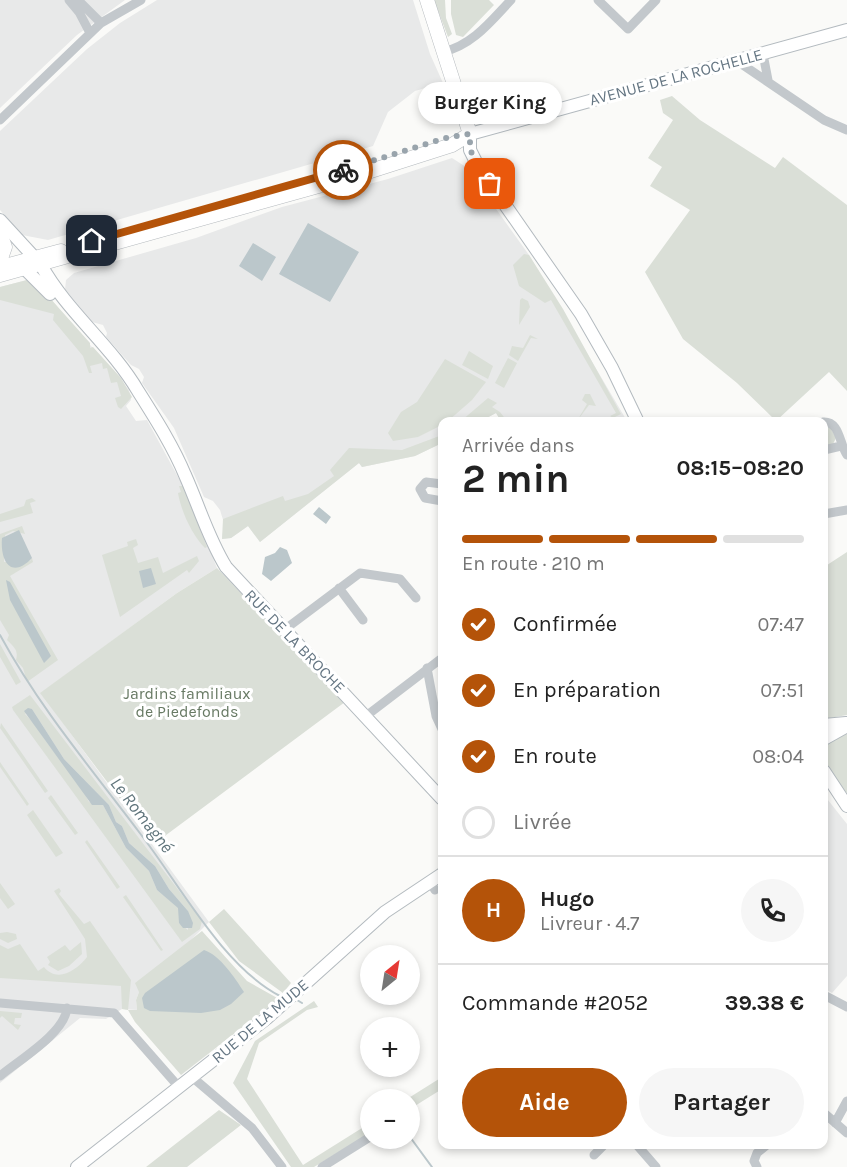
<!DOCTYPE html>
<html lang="fr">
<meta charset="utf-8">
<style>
:root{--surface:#fff;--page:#f6f6f6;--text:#222;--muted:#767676;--line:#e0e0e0;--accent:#b45309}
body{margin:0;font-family:Karla,sans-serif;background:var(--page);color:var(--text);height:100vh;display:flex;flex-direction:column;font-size:22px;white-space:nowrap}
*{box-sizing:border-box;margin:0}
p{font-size:20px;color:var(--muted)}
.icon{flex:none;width:33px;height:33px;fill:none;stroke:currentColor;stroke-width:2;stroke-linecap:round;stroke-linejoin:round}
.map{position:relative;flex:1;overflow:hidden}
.panel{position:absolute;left:438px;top:417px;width:390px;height:732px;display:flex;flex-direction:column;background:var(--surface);border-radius:12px;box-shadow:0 3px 9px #0003}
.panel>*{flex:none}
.needle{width:39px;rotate:30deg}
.controls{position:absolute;left:360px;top:945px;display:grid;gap:12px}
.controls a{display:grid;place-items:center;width:60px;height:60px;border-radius:50%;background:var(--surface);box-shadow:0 3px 9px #0003;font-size:30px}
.pin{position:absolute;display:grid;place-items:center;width:51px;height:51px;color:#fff;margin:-26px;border-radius:12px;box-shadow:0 3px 9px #0006}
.courier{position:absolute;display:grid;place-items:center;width:60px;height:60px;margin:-30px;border:4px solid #b45309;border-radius:50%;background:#fff;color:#222;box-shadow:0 2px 8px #0007}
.bubble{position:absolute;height:42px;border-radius:21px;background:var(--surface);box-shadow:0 3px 9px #0003;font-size:20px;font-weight:700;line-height:42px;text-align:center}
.headline em{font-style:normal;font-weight:700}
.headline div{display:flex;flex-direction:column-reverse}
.headline{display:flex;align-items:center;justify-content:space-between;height:102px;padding:0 24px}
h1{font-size:39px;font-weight:700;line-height:45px}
.bar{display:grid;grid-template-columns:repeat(4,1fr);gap:9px 6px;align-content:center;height:72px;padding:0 24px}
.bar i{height:8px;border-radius:4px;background:var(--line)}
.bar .active{background:var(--accent)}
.bar p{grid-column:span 4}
.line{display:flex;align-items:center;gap:15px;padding:0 24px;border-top:2px solid var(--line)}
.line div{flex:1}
.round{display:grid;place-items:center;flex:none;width:63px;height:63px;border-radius:32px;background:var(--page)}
ol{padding:0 24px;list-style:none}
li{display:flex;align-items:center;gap:18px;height:66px}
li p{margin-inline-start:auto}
li .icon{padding:6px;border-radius:50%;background:var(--accent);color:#fff;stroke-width:4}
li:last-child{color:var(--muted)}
li i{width:33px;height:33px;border:3px solid var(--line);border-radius:50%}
.cta{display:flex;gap:12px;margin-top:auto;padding:12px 24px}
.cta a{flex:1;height:69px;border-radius:36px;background:var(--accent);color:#fff;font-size:24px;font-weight:700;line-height:69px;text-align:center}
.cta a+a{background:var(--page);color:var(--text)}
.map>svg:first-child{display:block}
.built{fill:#e8e9e9}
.green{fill:#dadfd7;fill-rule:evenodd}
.water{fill:#bbc7cb}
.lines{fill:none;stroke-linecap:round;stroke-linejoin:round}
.stream{stroke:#bbc7cb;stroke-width:2}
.secondary-casing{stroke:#b3babf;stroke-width:14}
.primary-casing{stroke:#b5babe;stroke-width:15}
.street{stroke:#c3c8cc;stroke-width:9}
.secondary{stroke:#fff;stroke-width:12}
.primary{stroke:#fff;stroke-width:14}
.done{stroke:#99a4ac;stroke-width:6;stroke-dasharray:0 10.8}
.route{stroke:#b45309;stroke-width:8}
.labels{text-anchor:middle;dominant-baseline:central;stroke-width:6;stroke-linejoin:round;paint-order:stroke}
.street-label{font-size:16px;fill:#657683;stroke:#fff}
.park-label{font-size:16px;fill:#687a64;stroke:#fff}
.water-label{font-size:18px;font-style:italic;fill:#60757c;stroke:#fff}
</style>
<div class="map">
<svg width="847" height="1167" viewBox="0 0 847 1167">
<rect width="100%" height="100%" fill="#fafaf8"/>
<!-- built -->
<path class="built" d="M 0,0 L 125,0 L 77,35 L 0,108 Z
M 157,0 L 413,0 L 430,54 L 443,83 L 415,91 L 388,112 L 373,146 L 48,240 L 22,235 L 0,210 L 0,131 L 87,49 L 120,23 Z
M 452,158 L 466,167 L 529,255 L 627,421 L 501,421 L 496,413 L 481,421 L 442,422 L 442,443 L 415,456 L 362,467 L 359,463 L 260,542 L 248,526 L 231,538 L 222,539 L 224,523 L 220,510 L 213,501 L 204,497 L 174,428 L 142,383 L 144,377 L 139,369 L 131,365 L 106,337 L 107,333 L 103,325 L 92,322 L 68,294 L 65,290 L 66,280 L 74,273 L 196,238 L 282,207 L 388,179 Z
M 27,280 L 41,288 L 129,390 L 131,400 L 126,406 L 136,421 L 147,420 L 183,486 L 217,568 L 177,593 L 41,693 L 209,922 L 139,992 L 136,1000 L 137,1010 L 122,1009 L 106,1019 L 80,1018 L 0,1083 L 0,287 Z
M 824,795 L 847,824 L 847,976 L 832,993 L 824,988 Z"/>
<!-- green -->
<path class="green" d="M 434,0 L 445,0 L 446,18 L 452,34 L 448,37 Z
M 451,0 L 489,0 L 494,5 L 463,37 L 456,35 L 451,14 Z
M 672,96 L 700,120 L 775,168 L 783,157 L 847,205 L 847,391 L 829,372 L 776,421 L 737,383 L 683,339 L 645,272 L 690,210 L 650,186 L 662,167 L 648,158 L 673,120 L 663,113 L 660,100 Z
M 524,254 L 529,255 L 563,309 L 621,414 L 613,418 L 610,416 L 616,413 L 551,300 L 545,303 L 519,286 L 513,265 Z
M 27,280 L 41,288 L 90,343 L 90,348 L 93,347 L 121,378 L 132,397 L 121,409 L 118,407 L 115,398 L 121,396 L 117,382 L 111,383 L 107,368 L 103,369 L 102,363 L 90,366 L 92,373 L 89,373 L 83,356 L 53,320 L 54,314 L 0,300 L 0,287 Z
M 522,298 L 528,301 L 530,307 L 519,325 L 520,300 Z
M 530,335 L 538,339 L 531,338 L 518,361 L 509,355 L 512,346 L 523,348 Z
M 469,351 L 493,366 L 488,379 L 462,365 Z
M 508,358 L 517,363 L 504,388 L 495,383 Z
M 445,359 L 486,382 L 472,400 L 448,421 L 442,422 L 442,425 L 418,437 L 393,441 L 388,433 L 401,412 L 417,402 Z
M 585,394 L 590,394 L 596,406 L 589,405 L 577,421 L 587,404 L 582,400 Z
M 488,398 L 497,403 L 492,407 L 500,412 L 507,421 L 501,421 L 496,413 L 481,421 L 461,421 Z
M 824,425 L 829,425 L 836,438 L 833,444 L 824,447 Z
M 442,435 L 442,443 L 415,456 L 362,467 L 359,463 L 260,542 L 248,526 L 231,538 L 222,539 L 223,519 L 283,496 L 285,501 L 308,494 L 334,476 L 330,470 L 349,448 L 402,450 Z
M 179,486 L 183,486 L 207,547 L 205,548 C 192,535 181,511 178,493 L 181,492 Z
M 32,498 L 36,501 L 30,503 L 33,513 L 0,522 L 0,514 L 24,506 L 26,500 Z
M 22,526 L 25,534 L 13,531 L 5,535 L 4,562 L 30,561 L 32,558 L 33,562 L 10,576 L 58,660 L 27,682 L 23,668 L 16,660 C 19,650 13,646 7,640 L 9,635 L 0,620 L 0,534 Z
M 136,539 L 138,545 L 133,548 L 138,563 L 158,557 L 163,573 L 197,556 L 199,561 L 189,573 L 187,570 L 120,617 L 102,555 L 128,546 L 127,542 Z
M 847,552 L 847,715 L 824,719 L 824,567 Z
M 217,568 L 345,702 L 154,844 L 40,693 L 177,593 Z
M 0,644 L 21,682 L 16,685 L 0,657 Z
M 30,695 L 202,921 L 200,929 L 182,942 L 13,710 L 12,707 ZM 32,709 L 64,759 L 109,805 L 116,822 L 122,826 L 129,843 L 155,866 L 169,889 L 188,911 L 188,930 L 179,923 L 179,908 L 157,890 L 149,871 L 126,848 L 103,805 L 89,802 C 78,780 62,763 48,744 C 40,733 35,723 25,714 Z
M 1,723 L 48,791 L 45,793 L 0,728 Z
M 847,732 L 847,793 C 837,782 814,756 830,742 C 835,738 842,735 847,732 Z
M 0,762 L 29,804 L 27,806 L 0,767 Z
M 51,795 L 78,833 L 75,835 L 48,798 Z
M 33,810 L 63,853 L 56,857 L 27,815 Z
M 87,840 L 120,887 L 117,889 L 85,842 Z
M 0,883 L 15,904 L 8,909 L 0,898 Z
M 59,888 L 61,891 L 59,894 L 84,924 L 90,921 L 131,980 L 128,1010 L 137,1010 L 136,1000 L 139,992 L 135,983 L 202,931 L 247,981 L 279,999 L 181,1075 L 135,1022 L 128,1010 L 122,1009 L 121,986 L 0,978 L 0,945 L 8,949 L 20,944 L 38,971 L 44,967 C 57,983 76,971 87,957 L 85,939 L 54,891 Z
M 126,895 L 163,950 L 161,951 L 123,897 Z
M 224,909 L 291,983 L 283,993 L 239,961 L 209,922 Z
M 7,932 L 16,934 L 17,939 L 8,943 L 0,939 L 0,933 Z
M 81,942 L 82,954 L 69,966 L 58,971 L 48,965 L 50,962 L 47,957 L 65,945 L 70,951 Z
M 314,1001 L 318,1007 L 307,1010 L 259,1043 L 247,1079 L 303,1165 L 370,1123 L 370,1133 L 314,1167 L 291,1167 L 233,1083 L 255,1041 Z
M 0,1011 L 22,1013 L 21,1018 L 15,1018 L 14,1024 L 21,1025 L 18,1030 L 2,1016 L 0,1018 Z
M 442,1077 L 442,1089 L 410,1109 L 410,1100 L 407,1099 Z
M 219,1110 L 241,1125 L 187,1167 L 146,1167 Z"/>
<!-- water -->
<path class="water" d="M 308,223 L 359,252 L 330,302 L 279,274 Z
M 253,243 L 276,257 L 262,281 L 239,266 Z
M 319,507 L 331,517 L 326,524 L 313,514 Z
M 19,530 L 32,558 C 11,580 0,561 2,538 Z
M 280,547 L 287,550 L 292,563 L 271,581 L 262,574 L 265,557 L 275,553 Z
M 151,568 L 156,584 L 143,588 L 139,571 Z
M 6,580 L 10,582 L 51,656 L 44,663 L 10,600 Z
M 28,708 L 32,709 L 64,759 L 109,805 L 116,822 L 122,826 L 129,843 L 155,866 L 169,889 L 188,911 L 193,923 L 192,928 L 183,928 L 179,923 L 178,908 L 157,890 L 149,871 L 126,848 L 103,805 L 92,805 L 24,711 Z
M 204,950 C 220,955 235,978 244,992 L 231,1004 L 220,1010 L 201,1013 L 150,1011 L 144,1008 L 142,998 L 145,993 Z"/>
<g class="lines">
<!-- stream -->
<path class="stream" d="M 0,635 C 39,707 90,767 139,832 C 179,883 222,966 280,996
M 297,1000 L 302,1003
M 410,1137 L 432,1167"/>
<!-- secondary casing -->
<g class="secondary-casing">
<path id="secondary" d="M 0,220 L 34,257
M 41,265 C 67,312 111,345 138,391 C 155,418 173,446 185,475 C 199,506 208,538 226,567 L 442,799
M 25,269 L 50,294
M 638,422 L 612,368 L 581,314 L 478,166 L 470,150 L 470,134 L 847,30
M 824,725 L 846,723
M 824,739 L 847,726
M 824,771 L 847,806
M 77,1167 L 267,1018 L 385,912 L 442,874"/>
</g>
<!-- primary casing -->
<g class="primary-casing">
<path id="primary" d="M 427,0 L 470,134
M 0,233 L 5,247 L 0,261
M 5,266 L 61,251
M 0,275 L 358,175 L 452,145 L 470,134"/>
</g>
<!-- street -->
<path class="street" d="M 69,0 L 79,12 L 90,33
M 78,0 L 101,23
M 598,0 L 628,29 L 656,0
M 443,52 C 473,45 491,21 511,0
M 763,54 L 768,80
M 737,61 L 824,120 L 847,130
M 0,120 L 101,23 L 141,0
M 823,422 C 840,421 839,443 847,455
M 824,450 L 841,446
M 442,501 L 425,498 L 420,489 L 426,482 L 442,484
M 824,514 L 847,510
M 339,588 L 363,620
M 284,630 L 360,573 L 400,579 L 416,598
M 427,668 L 436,716 L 442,729
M 366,716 L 442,658
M 430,882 L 435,890
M 824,995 L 847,1007
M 0,1003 L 114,1013 L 178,1086
M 0,1076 C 19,1060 65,1033 67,1008
M 192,1077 L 252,1128 L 282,1167
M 824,1113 L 847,1133
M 835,1123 L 847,1101
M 636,1144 L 656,1167
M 594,1155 L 605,1144
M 322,1167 L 370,1137
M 757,1167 L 754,1161 L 757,1153 L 768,1144"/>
<!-- secondary -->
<use href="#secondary" class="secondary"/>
<!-- primary -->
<use href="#primary" class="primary"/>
</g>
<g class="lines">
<!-- done -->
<path class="done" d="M 343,170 L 449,137 L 470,134 L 470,150 L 490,184"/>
<!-- route -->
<path class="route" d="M 92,241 L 343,170"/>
</g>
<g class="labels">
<!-- street labels -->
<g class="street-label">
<text transform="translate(676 77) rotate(-15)">AVENUE DE LA ROCHELLE</text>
<text transform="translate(295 641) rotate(46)">RUE DE LA BROCHE</text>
<text transform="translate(260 1021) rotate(-40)">RUE DE LA MUDE</text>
</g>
<!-- park labels -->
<g class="park-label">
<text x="187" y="693">Jardins familiaux<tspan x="187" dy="18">de Piedefonds</tspan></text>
</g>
<!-- water labels -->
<g class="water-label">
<text transform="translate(142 815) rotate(52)">Le Romagné</text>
</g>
</g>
</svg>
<div class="controls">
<a><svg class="needle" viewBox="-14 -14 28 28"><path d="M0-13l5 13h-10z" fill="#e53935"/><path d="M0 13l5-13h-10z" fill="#767676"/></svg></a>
<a>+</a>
<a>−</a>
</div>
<div class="pin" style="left:490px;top:184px;background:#ea580c"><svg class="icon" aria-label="bag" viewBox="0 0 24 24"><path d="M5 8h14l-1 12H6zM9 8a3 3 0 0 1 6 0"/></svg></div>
<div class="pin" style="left:92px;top:241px;background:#1f2937"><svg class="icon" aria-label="home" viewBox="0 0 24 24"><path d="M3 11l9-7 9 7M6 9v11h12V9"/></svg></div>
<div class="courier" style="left:343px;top:170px"><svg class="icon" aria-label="bike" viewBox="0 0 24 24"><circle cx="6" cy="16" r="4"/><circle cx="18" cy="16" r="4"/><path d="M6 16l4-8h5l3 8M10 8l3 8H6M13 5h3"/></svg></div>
<div class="bubble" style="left:418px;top:82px;width:144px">Burger King</div>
<section class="panel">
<div class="headline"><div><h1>2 min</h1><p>Arrivée dans</p></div><em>08:15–08:20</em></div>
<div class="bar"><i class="active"></i><i class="active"></i><i class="active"></i><i></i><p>En route · 210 m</p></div>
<ol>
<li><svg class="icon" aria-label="check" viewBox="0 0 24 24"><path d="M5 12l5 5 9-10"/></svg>Confirmée<p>07:47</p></li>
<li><svg class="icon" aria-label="check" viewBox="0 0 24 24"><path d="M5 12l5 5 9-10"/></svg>En préparation<p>07:51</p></li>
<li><svg class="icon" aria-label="check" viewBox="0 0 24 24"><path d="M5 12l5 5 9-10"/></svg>En route<p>08:04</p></li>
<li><i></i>Livrée</li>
</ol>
<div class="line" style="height:108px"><b class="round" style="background:var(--accent);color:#fff">H</b><div><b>Hugo</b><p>Livreur · 4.7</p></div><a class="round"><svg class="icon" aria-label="phone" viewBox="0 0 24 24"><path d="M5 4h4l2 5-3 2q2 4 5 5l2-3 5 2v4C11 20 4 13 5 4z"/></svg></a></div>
<div class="line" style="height:78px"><div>Commande #2052</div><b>39.38 €</b></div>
<div class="cta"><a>Aide</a><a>Partager</a></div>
</section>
</div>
